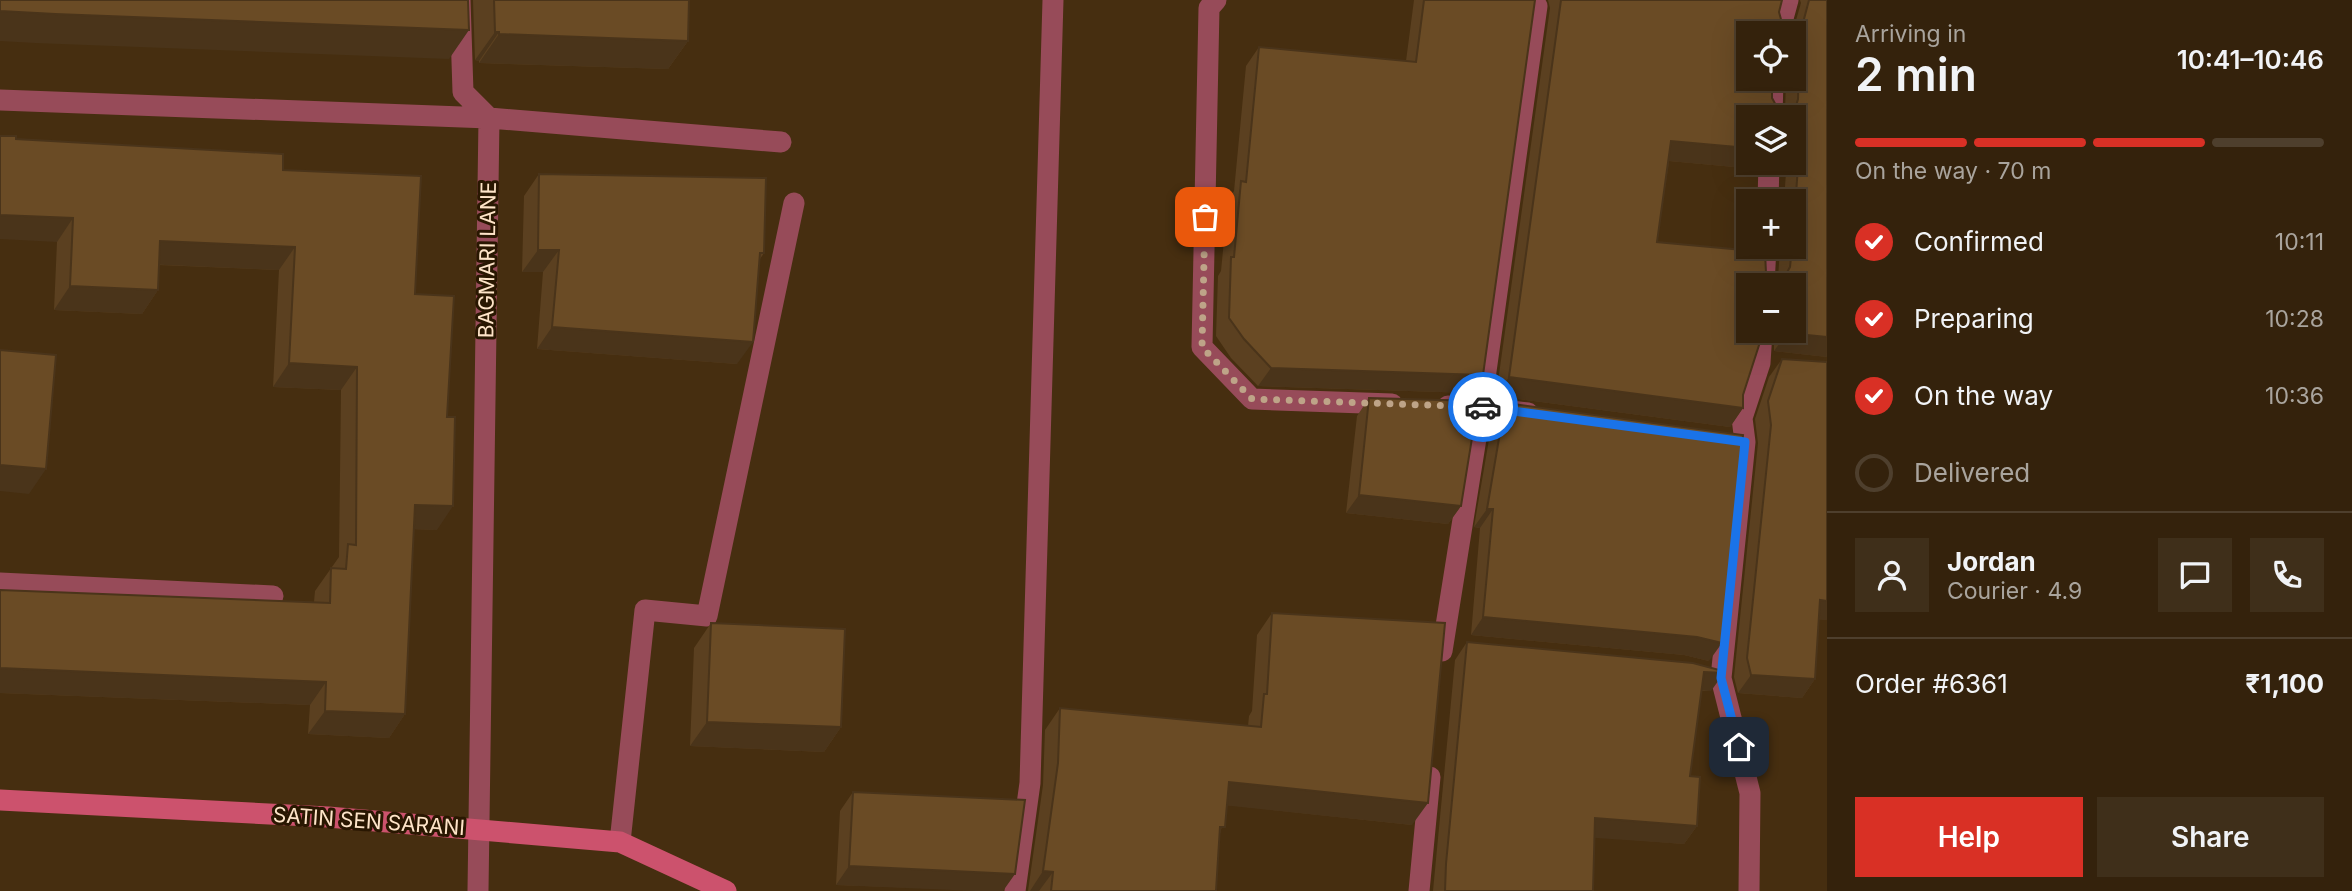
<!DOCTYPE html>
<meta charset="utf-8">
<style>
:root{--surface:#34220c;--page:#3f2f1a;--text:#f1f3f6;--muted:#a9a49d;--line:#4e3f2d;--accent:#d93025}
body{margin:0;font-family:Inter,sans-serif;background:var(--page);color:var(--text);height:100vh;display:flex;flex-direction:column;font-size:26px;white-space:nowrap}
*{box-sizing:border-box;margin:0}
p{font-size:23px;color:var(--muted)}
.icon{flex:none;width:38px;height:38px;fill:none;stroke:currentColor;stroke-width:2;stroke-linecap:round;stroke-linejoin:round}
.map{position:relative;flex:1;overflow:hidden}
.sheet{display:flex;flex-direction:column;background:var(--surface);width:525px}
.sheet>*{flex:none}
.controls{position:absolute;left:1736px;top:21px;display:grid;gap:14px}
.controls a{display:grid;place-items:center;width:70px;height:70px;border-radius:0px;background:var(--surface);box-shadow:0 7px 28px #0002,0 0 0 2px var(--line);font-size:35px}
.pin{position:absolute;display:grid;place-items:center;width:60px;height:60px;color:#fff;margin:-30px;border-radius:14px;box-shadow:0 4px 10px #0006}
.courier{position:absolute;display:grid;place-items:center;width:70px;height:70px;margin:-35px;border:5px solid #1a73e8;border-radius:50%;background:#fff;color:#222;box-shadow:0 2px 9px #0007}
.head em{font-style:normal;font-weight:600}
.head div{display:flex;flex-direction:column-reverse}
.head{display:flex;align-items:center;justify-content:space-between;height:119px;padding:0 28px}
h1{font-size:46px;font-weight:600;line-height:52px}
.bar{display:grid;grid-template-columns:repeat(4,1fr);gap:10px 7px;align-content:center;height:84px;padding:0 28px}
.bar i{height:9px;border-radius:5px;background:var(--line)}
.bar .active{background:var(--accent)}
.bar p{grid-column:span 4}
.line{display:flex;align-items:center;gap:18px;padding:0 28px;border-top:2px solid var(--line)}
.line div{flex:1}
.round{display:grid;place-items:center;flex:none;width:74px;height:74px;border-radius:0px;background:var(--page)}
ol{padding:0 28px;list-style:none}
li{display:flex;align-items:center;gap:21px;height:77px}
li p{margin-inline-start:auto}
li .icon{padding:7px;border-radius:50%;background:var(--accent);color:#fff;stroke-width:4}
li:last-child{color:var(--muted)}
li i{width:38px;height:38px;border:4px solid var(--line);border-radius:50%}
.button{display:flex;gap:14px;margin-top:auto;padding:14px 28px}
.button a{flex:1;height:80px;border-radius:0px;background:var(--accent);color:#fff;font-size:28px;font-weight:600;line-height:80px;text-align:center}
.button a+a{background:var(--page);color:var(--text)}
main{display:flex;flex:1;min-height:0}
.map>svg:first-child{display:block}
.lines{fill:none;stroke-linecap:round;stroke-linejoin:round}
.lane{stroke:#974b59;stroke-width:21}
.street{stroke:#974b59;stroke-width:21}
.secondary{stroke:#cc526d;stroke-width:21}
.wall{fill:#5b4020;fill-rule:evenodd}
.shaded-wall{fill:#4a341a}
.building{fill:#6a4b25;stroke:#4a341a;stroke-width:2;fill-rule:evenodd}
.done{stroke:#bea488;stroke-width:7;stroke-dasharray:0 12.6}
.route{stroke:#1a73e8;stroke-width:9}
.labels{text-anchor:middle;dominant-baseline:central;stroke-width:6;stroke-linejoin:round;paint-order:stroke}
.street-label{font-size:21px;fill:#fee4c8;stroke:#291701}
</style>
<main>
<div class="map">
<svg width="1827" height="891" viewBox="0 0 1827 891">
<rect width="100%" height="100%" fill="#462e10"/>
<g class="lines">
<!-- lane -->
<path class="lane" d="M 0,583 L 273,596
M 620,842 L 645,610 L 707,616 L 794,203"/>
<!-- street -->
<path class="street" d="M 460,0 L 463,92 L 489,118 L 781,142
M 1216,0 L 1209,8 L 1202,347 L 1252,399 L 1392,404
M 1779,33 L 1788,0
M 0,100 L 489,118 L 478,891
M 1772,117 L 1773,79
M 1768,201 L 1769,163
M 1764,285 L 1766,247
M 1448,406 L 1481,407 L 1528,413
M 1442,651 L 1481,407 L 1537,6
M 1015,891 L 1030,783 L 1053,0
M 1419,891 L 1430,777
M 1749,891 L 1750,793 L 1721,678 L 1745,442 L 1742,418 L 1760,363 L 1762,331"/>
<!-- secondary -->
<path class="secondary" d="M 0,800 L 328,817 L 620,842 L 726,891"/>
</g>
<!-- wall -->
<path class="wall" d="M 473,0 L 689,0 L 688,41 L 668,69 L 479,63 L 479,61 L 475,60 Z
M 1414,0 L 1535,0 L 1483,375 L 1470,393 L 1258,386 L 1231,358 L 1216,336 L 1218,276 L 1221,271 L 1228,200 L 1234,191 L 1246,66 L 1259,47 L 1406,61 Z
M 1548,0 L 1782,0 L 1779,12 L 1782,23 L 1788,27 L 1794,27 L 1801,3 L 1800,0 L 1827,0 L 1827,357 L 1774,351 L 1774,331 L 1794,331 L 1794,285 L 1748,285 L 1743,395 L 1743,408 L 1730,427 L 1496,396 L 1550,8 ZM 1748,33 L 1794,33 L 1794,79 L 1786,79 L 1785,111 L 1778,109 L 1772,98 ZM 1794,117 L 1794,163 L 1781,163 L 1782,171 L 1786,172 L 1784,201 L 1794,201 L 1794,247 L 1780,247 L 1778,279 L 1776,279 L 1766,273 L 1657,242 L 1669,161 L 1756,169 L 1760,163 L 1748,163 Z
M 16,139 L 283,170 L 415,294 L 437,530 L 414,529 L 405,714 L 389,738 L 308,734 L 310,705 L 0,693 L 0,590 L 314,602 L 315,591 L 339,557 L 341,390 L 273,387 L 279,270 L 159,265 L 158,290 L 142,314 L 54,310 L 57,242 Z
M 539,174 L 764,253 L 760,259 L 737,364 L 537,349 L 543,272 L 522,272 L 524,196 Z
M 1782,359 L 1827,362 L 1827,620 L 1819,619 L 1815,679 L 1802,698 L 1738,693 L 1734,677 L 1758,443 L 1755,419 L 1769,377 Z
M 1369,398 L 1461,506 L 1448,524 L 1346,513 L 1357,416 Z
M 1505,403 L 1709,661 L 1684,655 L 1471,635 L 1480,528 L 1474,527 L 1492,422 Z
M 1272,613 L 1412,825 L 1227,805 L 1220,834 L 1216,891 L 1028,891 L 1043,785 L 1045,730 L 1060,708 L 1248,726 L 1249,716 L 1252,711 L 1257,635 Z
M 711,623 L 841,727 L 824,752 L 690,746 L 694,648 Z
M 1467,642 L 1711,691 L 1701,691 L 1690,776 L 1697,826 L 1684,844 L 1595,837 L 1593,891 L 1433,891 L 1455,660 Z
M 853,792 L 1003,891 L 836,885 L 840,811 Z"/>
<!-- shaded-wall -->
<path class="shaded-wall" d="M 0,11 L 469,30 L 449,59 L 35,43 L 0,41 Z
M 495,32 L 499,32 L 479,61 L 475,60 Z
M 499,34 L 688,41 L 668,69 L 479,63 Z
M 1671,141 L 1748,148 L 1748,163 L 1760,163 L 1756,169 L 1658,160 Z
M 1795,153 L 1799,153 L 1794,161 L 1794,154 Z
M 1788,163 L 1792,163 L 1786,172 L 1782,171 Z
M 0,215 L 73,218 L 57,242 L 0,239 Z
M 160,241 L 295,247 L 279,270 L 144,264 Z
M 538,250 L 559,250 L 543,272 L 522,272 Z
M 70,286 L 158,290 L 142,314 L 54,310 Z
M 552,327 L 753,342 L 737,364 L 537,349 Z
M 1787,333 L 1827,337 L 1827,357 L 1774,351 Z
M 289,363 L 357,367 L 341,390 L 273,387 Z
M 1271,368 L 1483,375 L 1470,393 L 1258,386 Z
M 1509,377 L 1743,408 L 1730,427 L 1496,396 Z
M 0,465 L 46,469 L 29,494 L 0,491 Z
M 1359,495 L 1461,506 L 1448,524 L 1346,513 Z
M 415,505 L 453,506 L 437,530 L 399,529 Z
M 1487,509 L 1493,509 L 1480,528 L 1474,527 Z
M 1820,600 L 1827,601 L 1827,620 L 1807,619 Z
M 1483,617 L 1697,637 L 1722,643 L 1709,661 L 1684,655 L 1471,635 Z
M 0,668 L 326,682 L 310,705 L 0,693 Z
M 1704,672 L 1724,673 L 1711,691 L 1691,690 Z
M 1751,675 L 1815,679 L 1802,698 L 1738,693 Z
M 325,711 L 405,714 L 389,738 L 308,734 Z
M 707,722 L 841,727 L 824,752 L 690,746 Z
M 1229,782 L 1428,803 L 1412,825 L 1213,804 Z
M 1595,818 L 1697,826 L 1684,844 L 1582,837 Z
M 849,866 L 1015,874 L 1003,891 L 975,891 L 836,885 Z
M 1043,871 L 1053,872 L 1039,891 L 1030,891 Z"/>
<!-- building -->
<path class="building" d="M 0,0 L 468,0 L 469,30 L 55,14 L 0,11 Z
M 494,0 L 689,0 L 688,41 L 499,34 L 499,32 L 495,32 Z
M 1424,0 L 1535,0 L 1483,375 L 1271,368 L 1244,339 L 1229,318 L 1231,257 L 1234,257 L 1241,181 L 1246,182 L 1259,47 L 1416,62 Z
M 1561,0 L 1782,0 L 1779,12 L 1782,23 L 1788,27 L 1795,27 L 1801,24 L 1804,19 L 1809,0 L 1827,0 L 1827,337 L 1787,333 L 1787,331 L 1794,331 L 1794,285 L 1748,285 L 1748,331 L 1761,331 L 1760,342 L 1743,395 L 1743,408 L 1509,377 ZM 1748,33 L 1794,33 L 1794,50 L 1799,60 L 1798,99 L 1796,106 L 1791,110 L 1784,111 L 1778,109 L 1772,98 L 1772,79 L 1748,79 ZM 1748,117 L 1794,117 L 1795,153 L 1799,153 L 1794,221 L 1794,247 L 1792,247 L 1790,267 L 1784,278 L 1776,279 L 1766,273 L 1765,252 L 1657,242 L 1671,141 L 1748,148 Z
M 0,136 L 16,136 L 16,139 L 283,154 L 283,170 L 421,176 L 415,294 L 454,296 L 447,417 L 455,417 L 453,506 L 415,505 L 405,714 L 325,711 L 326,682 L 0,668 L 0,590 L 330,603 L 331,568 L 346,569 L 348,544 L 356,545 L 357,367 L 289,363 L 295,247 L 160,241 L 158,290 L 70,286 L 73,218 L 0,215 Z
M 539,174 L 766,178 L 764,253 L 760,253 L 753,342 L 552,327 L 559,250 L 538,250 Z
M 0,350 L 56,355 L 46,469 L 0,465 Z
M 1782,359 L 1827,362 L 1827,601 L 1820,600 L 1815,679 L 1751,675 L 1747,658 L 1771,425 L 1768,401 Z
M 1369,398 L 1478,401 L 1461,506 L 1359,495 Z
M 1505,403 L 1743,435 L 1722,643 L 1697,637 L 1483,617 L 1493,509 L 1487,509 Z
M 1272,613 L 1445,623 L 1428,803 L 1229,782 L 1225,827 L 1220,827 L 1216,891 L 1051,891 L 1053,872 L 1043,871 L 1058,763 L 1060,708 L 1261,727 L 1264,694 L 1267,694 Z
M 711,623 L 845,629 L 841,727 L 707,722 Z
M 1467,642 L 1693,663 L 1723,671 L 1724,673 L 1704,672 L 1690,776 L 1700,777 L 1697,826 L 1595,818 L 1593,891 L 1445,891 L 1446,864 Z
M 853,792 L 1025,800 L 1015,874 L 849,866 Z"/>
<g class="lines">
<!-- done -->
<path class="done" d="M 1205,217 L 1202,347 L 1252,399 L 1483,407"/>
<!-- route -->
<path class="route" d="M 1483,407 L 1745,442 L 1721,678 L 1739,747"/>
</g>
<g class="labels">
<!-- street labels -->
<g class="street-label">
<text transform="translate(487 260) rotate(-89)">BAGMARI LANE</text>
<text transform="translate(369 821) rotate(4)">SATIN SEN SARANI</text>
</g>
</g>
</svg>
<div class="controls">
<a><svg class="icon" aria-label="locate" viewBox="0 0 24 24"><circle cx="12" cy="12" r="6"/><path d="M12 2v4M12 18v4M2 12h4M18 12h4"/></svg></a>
<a><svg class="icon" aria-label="layers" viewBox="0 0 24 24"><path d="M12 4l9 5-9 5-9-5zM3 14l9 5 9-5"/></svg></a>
<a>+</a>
<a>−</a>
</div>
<div class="pin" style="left:1205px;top:217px;background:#ea580c"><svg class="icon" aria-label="bag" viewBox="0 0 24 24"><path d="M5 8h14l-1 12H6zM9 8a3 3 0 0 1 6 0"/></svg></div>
<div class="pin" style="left:1739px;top:747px;background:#1f2937"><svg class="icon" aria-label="home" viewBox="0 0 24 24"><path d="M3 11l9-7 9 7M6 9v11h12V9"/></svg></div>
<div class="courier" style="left:1483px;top:407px"><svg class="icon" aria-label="car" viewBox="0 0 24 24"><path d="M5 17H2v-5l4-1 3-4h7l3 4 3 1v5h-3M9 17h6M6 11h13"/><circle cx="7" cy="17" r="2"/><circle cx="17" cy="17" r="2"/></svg></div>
</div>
<section class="sheet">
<div class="head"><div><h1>2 min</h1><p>Arriving in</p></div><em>10:41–10:46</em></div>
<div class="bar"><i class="active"></i><i class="active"></i><i class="active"></i><i></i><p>On the way · 70 m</p></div>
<ol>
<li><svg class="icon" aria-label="check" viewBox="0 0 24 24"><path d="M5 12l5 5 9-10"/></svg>Confirmed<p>10:11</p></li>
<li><svg class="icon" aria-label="check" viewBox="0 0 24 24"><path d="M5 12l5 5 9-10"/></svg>Preparing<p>10:28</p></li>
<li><svg class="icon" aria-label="check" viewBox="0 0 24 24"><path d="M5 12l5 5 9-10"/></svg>On the way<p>10:36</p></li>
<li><i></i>Delivered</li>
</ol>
<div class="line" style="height:126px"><a class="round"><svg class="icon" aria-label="person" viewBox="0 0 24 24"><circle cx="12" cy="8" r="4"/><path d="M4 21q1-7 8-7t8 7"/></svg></a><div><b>Jordan</b><p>Courier · 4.9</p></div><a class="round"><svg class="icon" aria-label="chat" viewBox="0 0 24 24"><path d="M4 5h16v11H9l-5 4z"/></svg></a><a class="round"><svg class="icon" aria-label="phone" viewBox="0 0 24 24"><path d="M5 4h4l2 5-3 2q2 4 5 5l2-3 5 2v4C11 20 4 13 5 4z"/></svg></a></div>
<div class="line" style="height:91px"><div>Order #6361</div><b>₹1,100</b></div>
<div class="button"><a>Help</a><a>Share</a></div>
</section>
</main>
